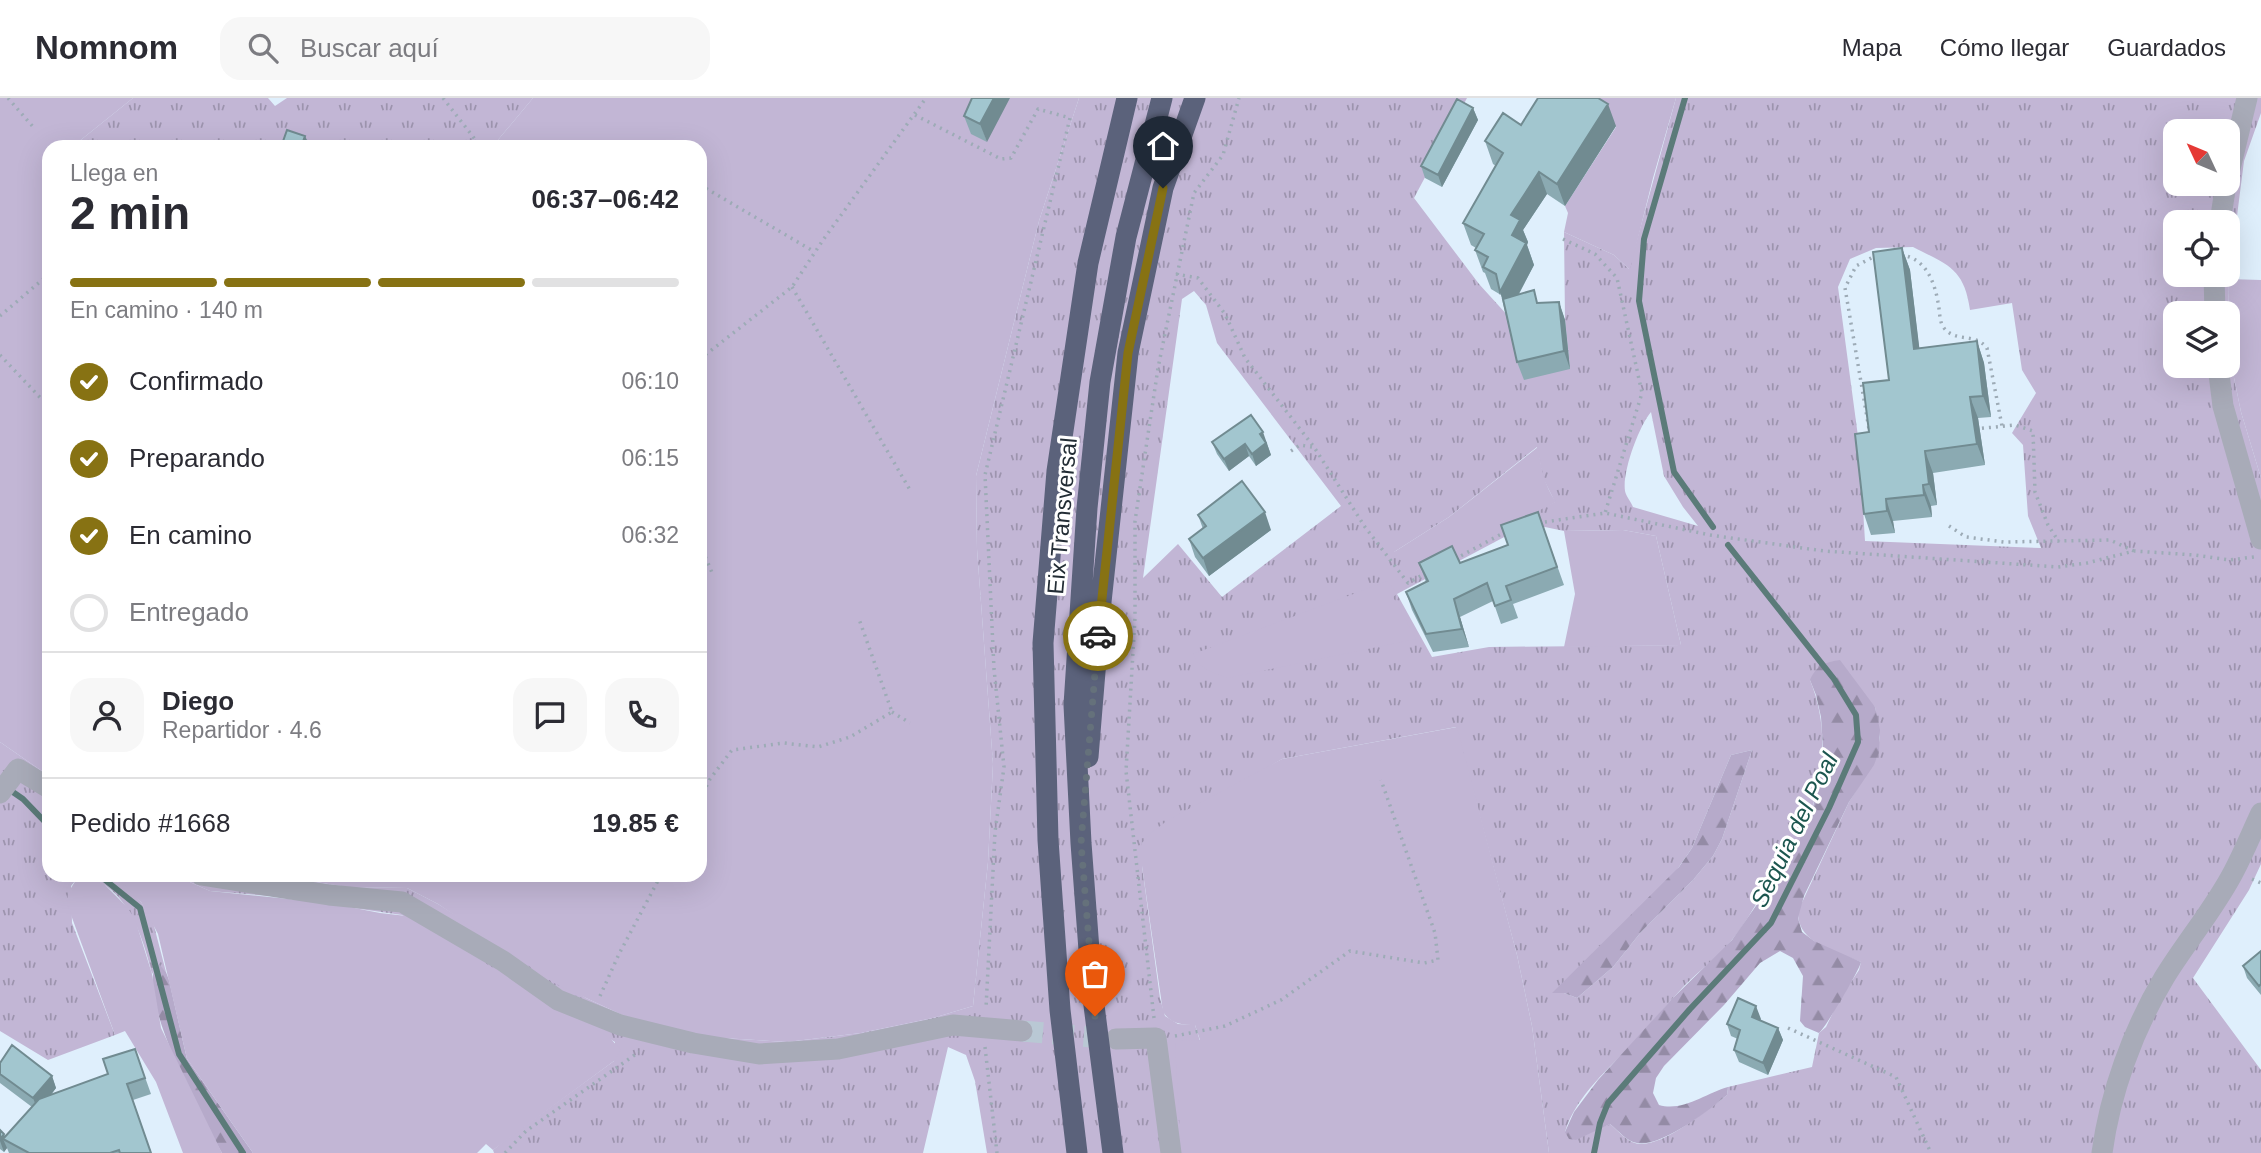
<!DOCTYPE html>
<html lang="es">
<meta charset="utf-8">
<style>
:root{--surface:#fff;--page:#f7f7f7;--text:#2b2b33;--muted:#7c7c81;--line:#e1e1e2;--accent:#877213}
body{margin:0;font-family:Helvetica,sans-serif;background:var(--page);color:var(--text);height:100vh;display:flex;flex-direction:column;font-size:26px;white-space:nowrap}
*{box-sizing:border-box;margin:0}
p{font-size:23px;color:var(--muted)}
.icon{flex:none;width:38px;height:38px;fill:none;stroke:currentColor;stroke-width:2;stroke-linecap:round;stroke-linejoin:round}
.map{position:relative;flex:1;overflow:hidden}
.drawer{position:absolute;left:42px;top:42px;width:665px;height:742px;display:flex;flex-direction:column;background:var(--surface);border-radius:21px;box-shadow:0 7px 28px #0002}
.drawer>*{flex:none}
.needle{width:46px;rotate:314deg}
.tools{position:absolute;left:2163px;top:21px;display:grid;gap:14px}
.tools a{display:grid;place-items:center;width:77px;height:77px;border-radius:14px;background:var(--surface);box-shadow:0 7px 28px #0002;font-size:35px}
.pin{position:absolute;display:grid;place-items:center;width:60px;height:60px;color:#fff;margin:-72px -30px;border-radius:50% 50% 50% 0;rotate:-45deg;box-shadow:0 0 7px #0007}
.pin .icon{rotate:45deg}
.courier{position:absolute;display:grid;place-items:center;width:70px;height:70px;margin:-35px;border:5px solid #877213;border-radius:50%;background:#fff;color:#222;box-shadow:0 2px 9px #0007}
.overview em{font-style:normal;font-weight:700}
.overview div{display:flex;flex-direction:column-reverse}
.overview{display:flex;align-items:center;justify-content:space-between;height:119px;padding:0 28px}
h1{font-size:46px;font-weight:700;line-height:52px}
.bar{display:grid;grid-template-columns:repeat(4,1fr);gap:10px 7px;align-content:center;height:84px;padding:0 28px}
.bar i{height:9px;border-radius:5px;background:var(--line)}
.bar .selected{background:var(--accent)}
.bar p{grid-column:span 4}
.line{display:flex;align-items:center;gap:18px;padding:0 28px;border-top:2px solid var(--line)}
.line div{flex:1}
.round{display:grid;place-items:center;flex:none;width:74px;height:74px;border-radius:21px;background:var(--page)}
ol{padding:0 28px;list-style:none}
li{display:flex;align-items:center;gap:21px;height:77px}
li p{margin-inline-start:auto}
li .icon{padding:7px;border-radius:50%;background:var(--accent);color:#fff;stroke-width:4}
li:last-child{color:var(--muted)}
li i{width:38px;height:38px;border:4px solid var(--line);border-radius:50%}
header{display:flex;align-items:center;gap:42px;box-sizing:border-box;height:98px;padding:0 35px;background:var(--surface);border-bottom:2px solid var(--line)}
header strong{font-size:33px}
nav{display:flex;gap:38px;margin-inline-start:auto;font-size:24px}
.search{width:490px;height:63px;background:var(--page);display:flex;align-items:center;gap:18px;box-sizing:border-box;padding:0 24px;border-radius:21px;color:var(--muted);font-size:26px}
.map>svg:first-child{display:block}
.grass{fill:url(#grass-tufts);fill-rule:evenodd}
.forest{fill:url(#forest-firs)}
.garden{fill:#c2b6d5}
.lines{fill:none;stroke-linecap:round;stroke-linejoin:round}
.stream{stroke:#5b7b79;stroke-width:6}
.minor-tunnel{stroke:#b9c8d4;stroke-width:21;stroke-dasharray:21 10;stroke-linecap:butt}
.path{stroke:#9dabb6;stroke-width:3.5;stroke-dasharray:2 5;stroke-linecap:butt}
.minor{stroke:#a8abb8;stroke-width:21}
.highway{stroke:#5b627b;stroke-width:21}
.wall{fill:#8baab2}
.shaded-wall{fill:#718b91}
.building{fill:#a2c6cf;stroke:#718b91;stroke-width:2}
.done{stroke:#65717b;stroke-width:7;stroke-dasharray:0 12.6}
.route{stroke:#877213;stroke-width:9}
.labels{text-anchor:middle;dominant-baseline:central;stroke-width:6;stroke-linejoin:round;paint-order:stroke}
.street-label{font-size:23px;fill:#232d35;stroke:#fff}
.water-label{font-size:24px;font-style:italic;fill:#1c564f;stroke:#fff}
</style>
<header>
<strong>Nomnom</strong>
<div class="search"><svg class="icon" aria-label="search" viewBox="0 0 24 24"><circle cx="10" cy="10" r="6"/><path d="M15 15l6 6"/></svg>Buscar aquí</div>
<nav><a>Mapa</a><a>Cómo llegar</a><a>Guardados</a></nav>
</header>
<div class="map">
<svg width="2261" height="1055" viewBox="0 0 2261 1055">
<defs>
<pattern id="grass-tufts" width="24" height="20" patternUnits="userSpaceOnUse" patternTransform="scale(1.75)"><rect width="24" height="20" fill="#c2b6d5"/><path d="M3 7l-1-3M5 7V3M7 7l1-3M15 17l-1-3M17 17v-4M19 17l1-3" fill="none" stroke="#9d94ae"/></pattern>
<pattern id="forest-firs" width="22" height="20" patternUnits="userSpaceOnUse" patternTransform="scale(1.75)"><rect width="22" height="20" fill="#b6aaca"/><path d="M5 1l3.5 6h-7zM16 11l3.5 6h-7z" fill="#948ba5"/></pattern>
</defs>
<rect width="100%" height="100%" fill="#dfeffc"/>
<!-- grass -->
<path class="grass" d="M 133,0 L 268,0 L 275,8 L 287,0 L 533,0 L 492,49 L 72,49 Z
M 1079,0 L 1467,0 L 1414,100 L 1479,186 L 1509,219 L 1570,270 L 1565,222 L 1564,134 L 1614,157 L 1629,171 L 1676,0 L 2261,0 L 2261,15 L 2244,63 L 2229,181 L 2228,250 L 2241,314 L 2261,380 L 2261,766 L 2249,792 L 2193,880 L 2261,972 L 2261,1055 L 1549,1055 L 1532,928 L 1517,857 L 1456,629 L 1282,661 L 1142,745 L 1142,768 L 1160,900 L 1165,918 L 1178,926 L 1195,927 L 1200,943 L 1181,943 L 1181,1055 L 987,1055 L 975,983 L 966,957 L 948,949 L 923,1055 L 494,1055 L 493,1052 L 504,1043 L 614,963 L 615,944 L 402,817 L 270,798 L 210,793 L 174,777 L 270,777 L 348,789 L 407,790 L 438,806 L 586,900 L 635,923 L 689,938 L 787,944 L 861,935 L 933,920 L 973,908 L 988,764 L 993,666 L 977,451 L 976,378 L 1039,123 ZM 2175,33 L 2228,33 L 2228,86 L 2175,86 ZM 2175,124 L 2228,124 L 2228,177 L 2175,177 ZM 1913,149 C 1948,167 1964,170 1970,212 L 2012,205 L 2022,272 L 2036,295 L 2012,335 L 2023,347 L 2028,418 L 2041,450 L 1865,443 L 1859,346 L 1838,189 L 1850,161 L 1876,150 ZM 1194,193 L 1206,207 L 1217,245 L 1341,408 L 1222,499 L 1178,446 L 1143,480 L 1182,201 ZM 2175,215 L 2228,215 L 2228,268 L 2175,268 ZM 1651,314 L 1664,378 L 1683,409 L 1698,428 L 1633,409 C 1631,404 1626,398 1625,393 C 1622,374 1639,328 1651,314 ZM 1537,349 L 1543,380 L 1555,404 L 1527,417 L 1394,454 L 1449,419 ZM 1545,429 L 1564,433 L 1623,432 L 1656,438 L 1681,547 L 1489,549 L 1432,559 L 1397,496 L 1508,437 ZM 1810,582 L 1875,609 L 1880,639 L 1876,661 L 1849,704 L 1798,813 C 1796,845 1837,854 1861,864 L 1859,872 L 1839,902 L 1826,929 L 1819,935 L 1812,969 L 1728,989 L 1727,997 L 1721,1002 C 1702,1015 1656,1055 1632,1044 C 1624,1040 1617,1032 1610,1026 L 1589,1034 L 1565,1034 C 1576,997 1610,970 1636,942 C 1652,924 1668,905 1685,887 C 1700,872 1718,859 1731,843 C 1744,828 1753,810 1764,794 C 1768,788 1773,784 1778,778 C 1817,722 1837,648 1810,582 ZM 1752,652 L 1722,741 L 1713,758 L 1693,782 L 1641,834 L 1613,869 L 1577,900 L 1564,895 L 1554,895 L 1674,776 L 1692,750 L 1731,657 Z
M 0,644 L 49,678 L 49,777 L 80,777 L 71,788 L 72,825 L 115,937 L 48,962 L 0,933 Z
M 85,777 L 115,777 L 127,787 L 141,804 L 153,824 L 166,874 L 159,867 L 152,876 C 142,836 128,791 85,777 Z"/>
<!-- forest -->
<path class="forest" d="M 1840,562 L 1875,609 L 1880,632 L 1879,654 L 1874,667 L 1849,704 L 1804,798 L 1798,820 L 1802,834 L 1814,843 L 1861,864 C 1859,873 1826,929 1819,935 L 1805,929 L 1800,923 L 1803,878 L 1793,860 L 1780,853 L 1760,865 L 1724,907 L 1664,968 L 1656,980 L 1653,995 L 1659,1007 C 1683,1014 1706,995 1728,989 L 1727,997 C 1710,1012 1660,1050 1637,1045 C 1626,1043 1619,1033 1610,1026 L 1576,1042 L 1569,1041 L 1565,1034 L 1574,1014 L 1598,982 L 1672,901 L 1732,842 L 1786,765 L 1805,731 L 1811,717 L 1818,687 L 1823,650 L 1821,619 L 1816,597 L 1810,582 C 1816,568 1825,564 1840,562 Z
M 1752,652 L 1722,741 L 1713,758 L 1693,782 L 1641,834 L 1613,869 L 1577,900 L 1564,895 L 1552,895 L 1679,769 L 1692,750 L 1731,657 Z
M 156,867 L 160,867 L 166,874 L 169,882 L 187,961 L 253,1055 L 222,1055 C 203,1022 137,901 156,867 Z"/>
<!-- garden -->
<path class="garden" d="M 0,0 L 133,0 L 72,49 L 49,49 L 49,678 L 0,644 Z
M 533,0 L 1079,0 L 1039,123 L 976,378 L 977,451 L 993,666 L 988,764 L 973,908 L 933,920 L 861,935 L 787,944 L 689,938 L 635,923 L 554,885 L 438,806 L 407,790 L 348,789 L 270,777 L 700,777 L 700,49 L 492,49 Z
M 1595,0 L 1676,0 L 1653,80 L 1630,172 L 1614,157 L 1564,134 L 1568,115 L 1565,108 L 1616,29 Z
M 2229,181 L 2261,182 L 2261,380 L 2241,314 L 2228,250 Z
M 1538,349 C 1541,369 1544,387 1556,404 L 1412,476 L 1394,454 L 1449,419 Z
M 1623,432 L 1656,438 L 1681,547 L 1564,549 L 1575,496 L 1564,433 Z
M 1388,483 L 1397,496 L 1393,499 L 1416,541 L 1228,580 C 1213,575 1199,571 1193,556 Z
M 1457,629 L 1517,857 L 1532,928 L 1549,1055 L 1181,1055 L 1175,945 L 1181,943 L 1200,942 L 1195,927 C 1182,927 1171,926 1163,914 L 1142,768 L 1142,745 L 1151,735 L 1168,722 L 1282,661 Z
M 79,777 L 92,779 L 104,786 L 127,809 L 135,821 L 152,876 L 161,930 L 222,1055 L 183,1055 L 156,984 L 125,933 L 115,937 L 67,806 L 68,795 Z
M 115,777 L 174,777 L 210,793 L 329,805 L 380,815 L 407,818 L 610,940 L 621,952 L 614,963 L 493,1052 L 486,1046 L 477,1055 L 253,1055 L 187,961 L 158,836 L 141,804 Z"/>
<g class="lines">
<!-- stream -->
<path class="stream" d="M 1685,0 L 1644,141 L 1639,203 L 1674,374 L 1713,429
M 7,690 L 23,701 L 49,728
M 99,777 L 140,810 L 179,956 L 243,1055
M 1594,1055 L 1600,1025 L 1608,1005 L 1690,911 L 1771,825 L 1829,710 L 1858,644 L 1856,617 L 1834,581 L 1728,447"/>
<!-- minor-tunnel -->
<path class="minor-tunnel" d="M 1022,933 L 1114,941"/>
<!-- path -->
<path class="path" d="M 8,0 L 34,30
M 443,0 L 481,49
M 915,17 L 1001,61 L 1011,60 L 1038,11 L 1070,20 L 985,377 L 994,571 L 1004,669 L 995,734 L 986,910
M 700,87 L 815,154
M 1563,141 L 1595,156 L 1617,180 L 1642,295 L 1605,415
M 1901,157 C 1925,160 1934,182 1938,204 C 1940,213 1939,224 1944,230 C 1956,245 1974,234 1987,250 L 2002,328
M 1176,176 L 1198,180 L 1225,216 L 1245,260 L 1314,349 L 1365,429 L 1408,485 L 1426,475
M 792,189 L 910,392
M 0,218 L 49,176
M 0,257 L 49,309
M 700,261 L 792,189 L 823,142 L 926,0
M 1975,331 L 2015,327 L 2033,333 L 2035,394 L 2048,427 L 2059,444
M 1870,337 L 1845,190 L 1856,168 L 1875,158
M 1291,353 L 1300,347 L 1312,349
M 1538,425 L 1605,415 L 1710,437 L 1824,453 L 2058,469 L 2087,465 L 2134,453 L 2195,457 L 2229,462 L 2254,459
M 1949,428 L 1966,439 L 2004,444 L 2110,442 L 2134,453
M 700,446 L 713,477
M 1455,461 L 1507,433
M 892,614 L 910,625
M 700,701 L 710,681 L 732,652 L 784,645 L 818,649 L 850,639 L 892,614 L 859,521
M 2252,781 L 2261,785
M 600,898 L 619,856 L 661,777
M 1154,920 L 1126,673 L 1135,520 L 1135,423 L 1158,270 L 1194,95 L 1223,57 L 1239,0
M 1788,930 L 1896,979 L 1931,1055
M 1175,938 L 1225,928 L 1281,902 L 1350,853 L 1424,865 L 1438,862 L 1435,835 L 1381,682
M 985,949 L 997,1055
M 505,1055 L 526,1033 L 639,954"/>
<!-- minor -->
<path class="minor" d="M 2228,79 L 2247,0
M 2220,124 L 2226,86
M 2214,177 L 2215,215
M 2218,268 L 2223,308 L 2261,441
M 0,695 L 18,671 L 49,690
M 201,777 L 329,797 L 402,804 L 503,863 L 558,902 L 620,927 L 693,945 L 759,956 L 838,951 L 953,927 L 1022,933
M 1116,941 L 1156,940 L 1171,1055
M 2102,1055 C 2110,995 2133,932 2164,880 C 2186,844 2215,810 2234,773 C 2244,754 2252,734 2261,715"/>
<!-- highway -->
<path class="highway" d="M 1088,659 L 1100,513 L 1128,255 L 1163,90 L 1195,0
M 1077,1055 L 1060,912 L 1048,742 L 1043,545 L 1057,373 L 1088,165 L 1127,0
M 1113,1055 L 1092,892 L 1081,745 L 1074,607 L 1087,410 L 1100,284 L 1126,139 L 1162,0"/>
</g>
<!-- wall -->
<path class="wall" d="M 972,0 L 987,44 L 971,36 L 964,18 Z
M 1473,10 L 1478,22 L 1442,89 L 1425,80 L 1421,68 Z
M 1616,28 L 1565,108 L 1547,96 L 1523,132 L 1528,144 L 1527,147 L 1534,167 L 1519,196 L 1539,205 L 1559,204 L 1565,222 L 1570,271 L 1524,282 L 1517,264 L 1501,197 L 1491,191 L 1485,175 L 1483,174 L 1475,152 L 1476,150 L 1471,147 L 1463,125 L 1496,68 L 1493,66 L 1485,43 Z
M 1902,150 L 1910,172 L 1919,250 L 1977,243 L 1984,265 L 1991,319 L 1978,320 L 1985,367 L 1933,375 L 1937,407 L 1931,408 L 1932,419 L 1893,423 L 1895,435 L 1871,437 L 1864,416 L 1869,334 L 1889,282 Z
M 1212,344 L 1267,346 L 1271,357 L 1256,368 L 1249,358 L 1229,373 L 1217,356 Z
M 1538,414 L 1564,487 L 1513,506 L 1518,520 L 1501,526 L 1493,503 L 1460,519 L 1469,549 L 1433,554 L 1412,512 L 1406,494 L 1426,484 L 1419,465 L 1460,465 L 1508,447 Z
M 1198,417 L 1271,432 L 1209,478 L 1195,459 L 1189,441 L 1203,431 Z
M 2261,853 L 2261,897 L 2247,880 L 2243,868 Z
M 1761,921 L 1760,922 L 1778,930 L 1783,942 L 1768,977 L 1739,964 L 1734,952 L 1738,941 L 1731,938 L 1727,926 Z
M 135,951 L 151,996 L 133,1002 L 151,1055 L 9,1055 L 7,1050 L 4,1054 L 0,1051 L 0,1032 L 4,1036 L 5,1039 L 32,1009 L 0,985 L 0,965 L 52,978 L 56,990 L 51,997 L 108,976 Z"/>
<!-- shaded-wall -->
<path class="shaded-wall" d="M 994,0 L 1010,0 L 987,44 L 980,26 Z
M 1608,6 L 1616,28 L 1565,108 L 1557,86 Z
M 1473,10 L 1478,22 L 1442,89 L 1438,77 Z
M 305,38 L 308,44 L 306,49 L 301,49 Z
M 1539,74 L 1547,96 L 1523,132 L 1528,144 L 1527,147 L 1534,167 L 1508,216 L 1500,194 L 1512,137 L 1511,117 Z
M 1902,150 L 1910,172 L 1922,272 L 1914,251 Z
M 1559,204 L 1565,222 L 1570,271 L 1564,253 Z
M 1977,243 L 1984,265 L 1991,319 L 1983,298 Z
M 1970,299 L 1978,320 L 1985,367 L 1977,346 Z
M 1263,334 L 1271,357 L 1256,368 L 1252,356 L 1260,336 Z
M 1245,346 L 1249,358 L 1229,373 L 1224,361 Z
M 1925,353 L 1933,375 L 1937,407 L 1929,386 Z
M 1923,387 L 1931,408 L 1932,419 L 1924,397 Z
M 1886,401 L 1893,423 L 1895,435 L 1887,413 Z
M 1265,414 L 1271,432 L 1209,478 L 1203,460 Z
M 1454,501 L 1460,519 L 1469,549 L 1462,531 Z
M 1756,908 L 1761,921 L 1756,931 L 1752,919 Z
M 1778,930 L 1783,942 L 1768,977 L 1763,965 Z
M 52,978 L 56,990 L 38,1013 L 33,1000 Z
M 4,1036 L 6,1042 L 3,1041 L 7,1050 L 4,1054 L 0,1043 L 0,1041 Z"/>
<!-- building -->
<path class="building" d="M 972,0 L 994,0 L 980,26 L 964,18 Z
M 1538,0 L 1598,0 L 1608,6 L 1557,86 L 1539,74 L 1511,117 L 1520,122 L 1512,137 L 1526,145 L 1500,194 L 1496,176 L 1483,169 L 1488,159 L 1475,152 L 1484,136 L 1463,125 L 1503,55 L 1485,43 L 1503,15 L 1521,27 Z
M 1457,1 L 1473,10 L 1438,77 L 1421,68 Z
M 287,32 L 305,38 L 301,49 L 281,49 Z
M 1902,150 L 1914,251 L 1977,243 L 1983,298 L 1970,299 L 1977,346 L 1925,353 L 1929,386 L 1923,387 L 1924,397 L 1886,401 L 1887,413 L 1864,416 L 1855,336 L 1869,334 L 1863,285 L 1889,282 L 1873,154 Z
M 1534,192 L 1537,205 L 1559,204 L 1564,253 L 1517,264 L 1503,201 Z
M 1251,317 L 1263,334 L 1260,336 L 1266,345 L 1252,356 L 1245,346 L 1224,361 L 1212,344 Z
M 1242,383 L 1265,414 L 1203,460 L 1189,441 L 1206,428 L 1198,417 Z
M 1538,414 L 1557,469 L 1506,488 L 1511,502 L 1495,508 L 1487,485 L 1454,501 L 1462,531 L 1426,536 L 1406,494 L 1428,483 L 1419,465 L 1452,448 L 1460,465 L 1508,447 L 1501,427 Z
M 2261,853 L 2261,886 L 2259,888 L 2243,868 Z
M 1738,900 L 1756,908 L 1752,919 L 1778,930 L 1763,965 L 1734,952 L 1740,932 L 1727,926 Z
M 12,947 L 52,978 L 33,1000 L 0,976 L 0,965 Z
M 135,951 L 145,980 L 127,986 L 151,1055 L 120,1055 L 119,1052 L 110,1055 L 29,1055 L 3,1041 L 39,1001 L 108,976 L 103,961 Z
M 0,1032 L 4,1036 L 0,1041 Z"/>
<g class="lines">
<!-- done -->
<path class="done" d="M 1095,918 L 1081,745 L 1098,538"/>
<!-- route -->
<path class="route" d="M 1098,538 L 1128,255 L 1163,90"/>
</g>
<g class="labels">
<!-- street labels -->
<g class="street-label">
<text transform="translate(1062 418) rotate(-85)">Eix Transversal</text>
</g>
<!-- water labels -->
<g class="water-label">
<text transform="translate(1794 732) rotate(-64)">Sèquia del Poal</text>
</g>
</g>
</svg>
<div class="tools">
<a><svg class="needle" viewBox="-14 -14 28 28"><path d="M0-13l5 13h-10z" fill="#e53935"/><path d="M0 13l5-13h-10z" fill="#7c7c81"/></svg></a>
<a><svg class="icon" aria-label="locate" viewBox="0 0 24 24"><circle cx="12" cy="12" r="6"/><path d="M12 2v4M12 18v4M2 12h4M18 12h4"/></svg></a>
<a><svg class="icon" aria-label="layers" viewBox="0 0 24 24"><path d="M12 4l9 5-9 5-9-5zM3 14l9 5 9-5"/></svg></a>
</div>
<div class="pin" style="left:1095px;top:918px;background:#ea580c"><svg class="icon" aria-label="bag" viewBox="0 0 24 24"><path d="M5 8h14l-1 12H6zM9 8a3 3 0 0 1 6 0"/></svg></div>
<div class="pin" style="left:1163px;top:90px;background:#1f2937"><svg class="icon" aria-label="home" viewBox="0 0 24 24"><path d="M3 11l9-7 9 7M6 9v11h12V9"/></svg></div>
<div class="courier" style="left:1098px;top:538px"><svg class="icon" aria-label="car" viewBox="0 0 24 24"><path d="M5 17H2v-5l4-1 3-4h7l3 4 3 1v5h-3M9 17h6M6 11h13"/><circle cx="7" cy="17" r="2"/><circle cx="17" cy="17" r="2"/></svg></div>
<section class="drawer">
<div class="overview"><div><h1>2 min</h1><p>Llega en</p></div><em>06:37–06:42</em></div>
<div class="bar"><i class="selected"></i><i class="selected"></i><i class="selected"></i><i></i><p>En camino · 140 m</p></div>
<ol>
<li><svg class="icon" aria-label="check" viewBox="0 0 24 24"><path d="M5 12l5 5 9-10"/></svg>Confirmado<p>06:10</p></li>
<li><svg class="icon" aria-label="check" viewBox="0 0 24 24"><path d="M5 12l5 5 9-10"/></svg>Preparando<p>06:15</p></li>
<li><svg class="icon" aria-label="check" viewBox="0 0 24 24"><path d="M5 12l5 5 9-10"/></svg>En camino<p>06:32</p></li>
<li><i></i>Entregado</li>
</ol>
<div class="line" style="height:126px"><a class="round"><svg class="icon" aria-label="person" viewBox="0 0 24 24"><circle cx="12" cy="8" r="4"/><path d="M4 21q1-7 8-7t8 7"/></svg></a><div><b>Diego</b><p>Repartidor · 4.6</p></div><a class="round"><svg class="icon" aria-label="chat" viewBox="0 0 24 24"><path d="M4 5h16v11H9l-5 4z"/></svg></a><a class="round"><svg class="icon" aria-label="phone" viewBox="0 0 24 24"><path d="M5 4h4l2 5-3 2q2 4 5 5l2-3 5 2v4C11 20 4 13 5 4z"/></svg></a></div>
<div class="line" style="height:91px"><div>Pedido #1668</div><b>19.85 €</b></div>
</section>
</div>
